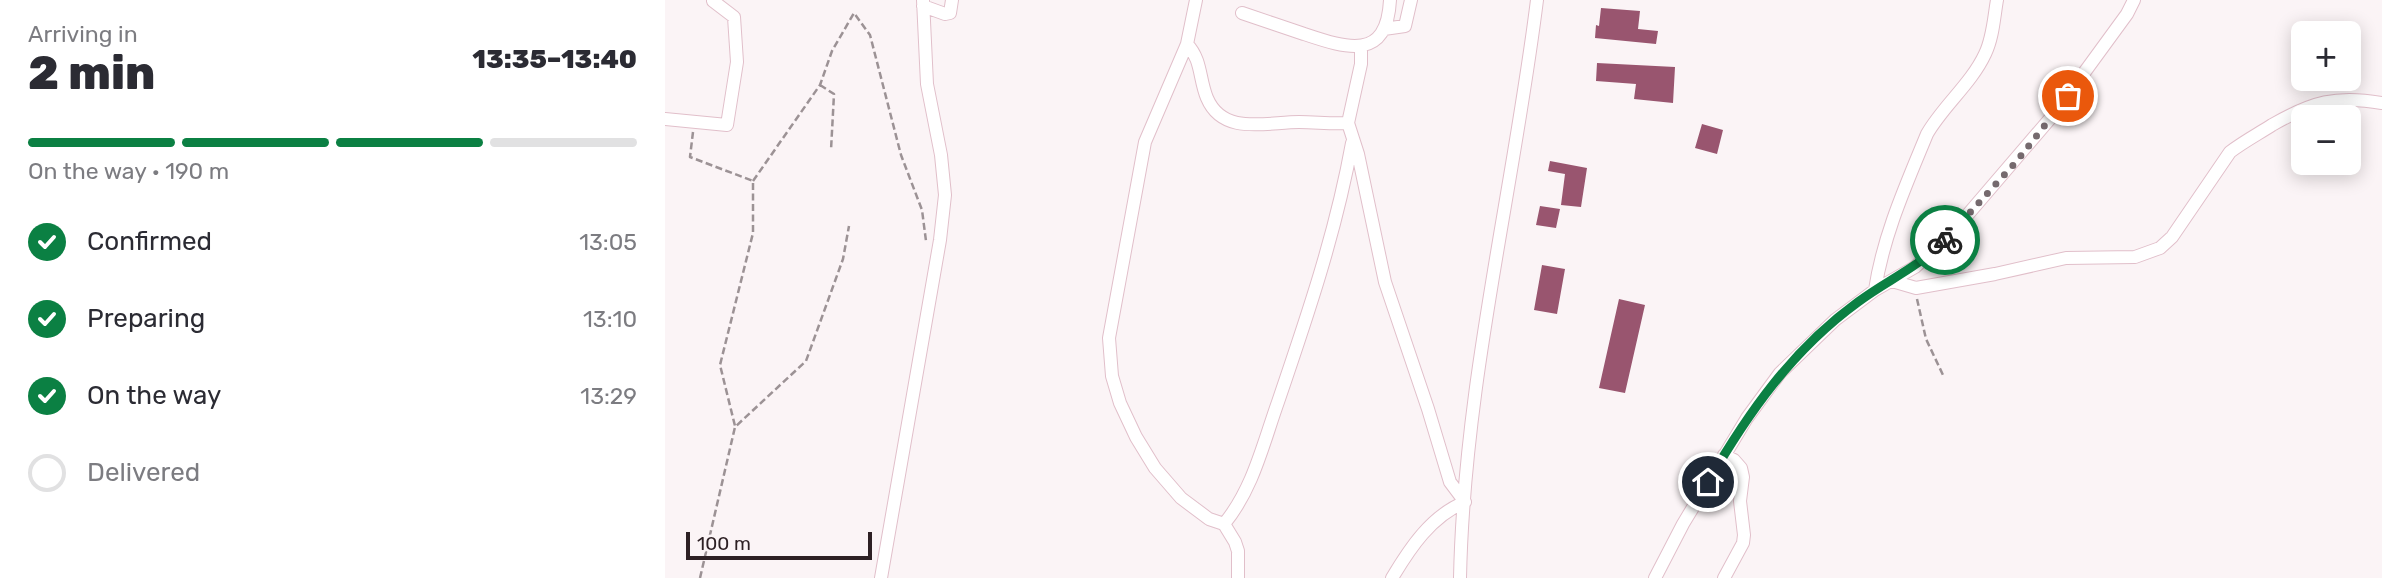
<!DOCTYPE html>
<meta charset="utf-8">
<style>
:root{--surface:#fff;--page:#f7f7f7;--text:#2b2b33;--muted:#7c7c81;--line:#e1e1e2;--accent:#0b8043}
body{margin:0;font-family:Rubik,sans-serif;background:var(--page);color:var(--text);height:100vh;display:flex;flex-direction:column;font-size:26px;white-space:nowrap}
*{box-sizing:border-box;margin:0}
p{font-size:23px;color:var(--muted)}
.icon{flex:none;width:38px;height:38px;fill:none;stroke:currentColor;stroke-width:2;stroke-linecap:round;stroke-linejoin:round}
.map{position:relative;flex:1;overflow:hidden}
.details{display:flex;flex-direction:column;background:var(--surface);width:665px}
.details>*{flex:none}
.controls{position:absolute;left:1626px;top:21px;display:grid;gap:14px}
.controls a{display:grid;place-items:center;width:70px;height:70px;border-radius:10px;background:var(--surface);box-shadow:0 4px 18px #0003;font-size:35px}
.scale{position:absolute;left:21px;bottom:18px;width:186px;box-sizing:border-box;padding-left:7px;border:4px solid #2d2024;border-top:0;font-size:19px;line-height:24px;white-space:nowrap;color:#2d2024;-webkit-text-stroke:5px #fbf4f6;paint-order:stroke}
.pin{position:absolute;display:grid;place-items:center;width:60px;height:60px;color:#fff;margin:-30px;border:4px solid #fff;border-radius:50%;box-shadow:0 2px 7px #0007}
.courier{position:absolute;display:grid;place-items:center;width:70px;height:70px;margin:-35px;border:5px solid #0b8043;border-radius:50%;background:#fff;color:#222;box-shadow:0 2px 9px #0007}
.head em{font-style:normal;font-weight:800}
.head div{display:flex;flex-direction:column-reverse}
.head{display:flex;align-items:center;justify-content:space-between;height:119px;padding:0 28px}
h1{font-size:46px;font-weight:800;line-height:52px}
.bar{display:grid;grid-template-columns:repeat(4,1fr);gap:10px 7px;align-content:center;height:84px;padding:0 28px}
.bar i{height:9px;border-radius:5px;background:var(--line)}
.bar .selected{background:var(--accent)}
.bar p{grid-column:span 4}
ol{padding:0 28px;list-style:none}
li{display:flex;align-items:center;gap:21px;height:77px}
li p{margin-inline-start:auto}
li .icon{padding:7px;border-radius:50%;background:var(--accent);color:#fff;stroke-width:4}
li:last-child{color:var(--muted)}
li i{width:38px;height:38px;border:4px solid var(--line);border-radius:50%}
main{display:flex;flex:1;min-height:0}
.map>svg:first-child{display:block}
.building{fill:#99556f}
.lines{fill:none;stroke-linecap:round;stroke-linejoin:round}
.minor-casing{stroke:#e1bfca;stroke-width:14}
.path{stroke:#9c9295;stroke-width:2.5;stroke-dasharray:7 3.5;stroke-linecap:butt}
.minor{stroke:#fff;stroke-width:12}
.done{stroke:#756a6e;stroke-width:7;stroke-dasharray:0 12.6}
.route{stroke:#0b8043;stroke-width:9}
</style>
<main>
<section class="details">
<div class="head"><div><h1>2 min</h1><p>Arriving in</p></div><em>13:35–13:40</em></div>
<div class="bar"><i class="selected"></i><i class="selected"></i><i class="selected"></i><i></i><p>On the way · 190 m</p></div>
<ol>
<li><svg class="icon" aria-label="check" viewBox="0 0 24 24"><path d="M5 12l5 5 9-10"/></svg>Confirmed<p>13:05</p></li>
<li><svg class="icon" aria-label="check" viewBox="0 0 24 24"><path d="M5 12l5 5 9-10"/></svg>Preparing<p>13:10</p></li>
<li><svg class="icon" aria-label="check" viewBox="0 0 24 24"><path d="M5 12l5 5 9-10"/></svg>On the way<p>13:29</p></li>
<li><i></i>Delivered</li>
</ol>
</section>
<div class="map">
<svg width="1717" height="578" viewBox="0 0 1717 578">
<rect width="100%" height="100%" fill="#fbf4f6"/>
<!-- building -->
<path class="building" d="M 936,8 L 975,11 L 973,29 L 993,31 L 991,44 L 930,38 L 931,25 L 934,26 Z
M 932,63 L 1010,67 L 1008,103 L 969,99 L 971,84 L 931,81 Z
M 1037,124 L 1058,130 L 1052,154 L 1030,148 Z
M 885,161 L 922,168 L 916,207 L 896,205 L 900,174 L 883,171 Z
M 875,206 L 895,209 L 891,228 L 871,225 Z
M 877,265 L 900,269 L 892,314 L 869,310 Z
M 954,299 L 980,305 L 960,393 L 934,388 Z"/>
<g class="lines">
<!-- minor casing -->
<g class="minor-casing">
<path id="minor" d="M 531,0 L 522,44 L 480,142 L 444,338 L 447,376 L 455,403 L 471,437 L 490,468 L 516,498 L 544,519 L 559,524 L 570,542 L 573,551 L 573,578
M 258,6 L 280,14 L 285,13 L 287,0
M 577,13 C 598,20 618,27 639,34 C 681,48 722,62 725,0
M 719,29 L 740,26 L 746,0
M 522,44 C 537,60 534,79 542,98 C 558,136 602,122 634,122 C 651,122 666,124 683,123
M 696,47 L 696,64 L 683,123 L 693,154 L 720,282 L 763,409 L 785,482 L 800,502
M 0,119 L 62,125 L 72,62 L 69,17 L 48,1
M 1227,281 L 1251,288 L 1330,274 L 1401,258 L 1470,257 L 1495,248 L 1507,237 L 1565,152 C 1578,142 1593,134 1607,125 C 1647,102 1671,95 1717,103
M 1210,290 C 1218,236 1241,185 1262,134 C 1278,106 1306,84 1320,54 C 1328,38 1329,17 1332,0
M 1059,455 L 1069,460 L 1076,468 L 1078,477 L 1075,501 L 1079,535 L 1078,543 L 1059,578
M 559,524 C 588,489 598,444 613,402 C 642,317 671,232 687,143
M 216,578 L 275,240 L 280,195 L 276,155 L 262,84 L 258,0
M 727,578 C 745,548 766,516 800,502
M 795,578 C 799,383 848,193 872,0
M 990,578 L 1018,524 L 1082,418 L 1115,373 L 1170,320 L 1210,290 L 1250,267 L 1287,233 L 1389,114 L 1462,14 L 1469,0"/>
</g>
<!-- path -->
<path class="path" d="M 155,85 L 169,94 L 166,150
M 28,132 L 25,157 L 88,181 L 88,233 L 55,365 L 70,426
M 88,181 L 155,85 L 167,51 L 189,13 L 205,35 L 236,155 L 257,210 L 261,241
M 1252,299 L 1261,339 L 1278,375
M 35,578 L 70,427 L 141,361 L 178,259 L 184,226"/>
<!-- minor -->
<use href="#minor" class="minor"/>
</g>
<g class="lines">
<!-- done -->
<path class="done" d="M 1280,240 L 1351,162 L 1403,96"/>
<!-- route -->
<path class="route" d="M 1043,482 C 1083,413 1127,350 1193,302 C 1224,279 1251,269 1280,240"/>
</g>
</svg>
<div class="controls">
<a>+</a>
<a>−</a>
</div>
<div class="scale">100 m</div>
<div class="pin" style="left:1403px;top:96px;background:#ea580c"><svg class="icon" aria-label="bag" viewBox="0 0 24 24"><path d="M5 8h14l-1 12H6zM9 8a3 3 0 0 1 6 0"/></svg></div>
<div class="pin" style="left:1043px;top:482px;background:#1f2937"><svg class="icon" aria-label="home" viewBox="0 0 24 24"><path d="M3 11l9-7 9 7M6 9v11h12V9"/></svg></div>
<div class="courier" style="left:1280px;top:240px"><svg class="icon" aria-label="bike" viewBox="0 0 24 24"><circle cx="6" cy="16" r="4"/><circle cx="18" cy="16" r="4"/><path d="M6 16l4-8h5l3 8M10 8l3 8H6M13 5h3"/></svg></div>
</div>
</main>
